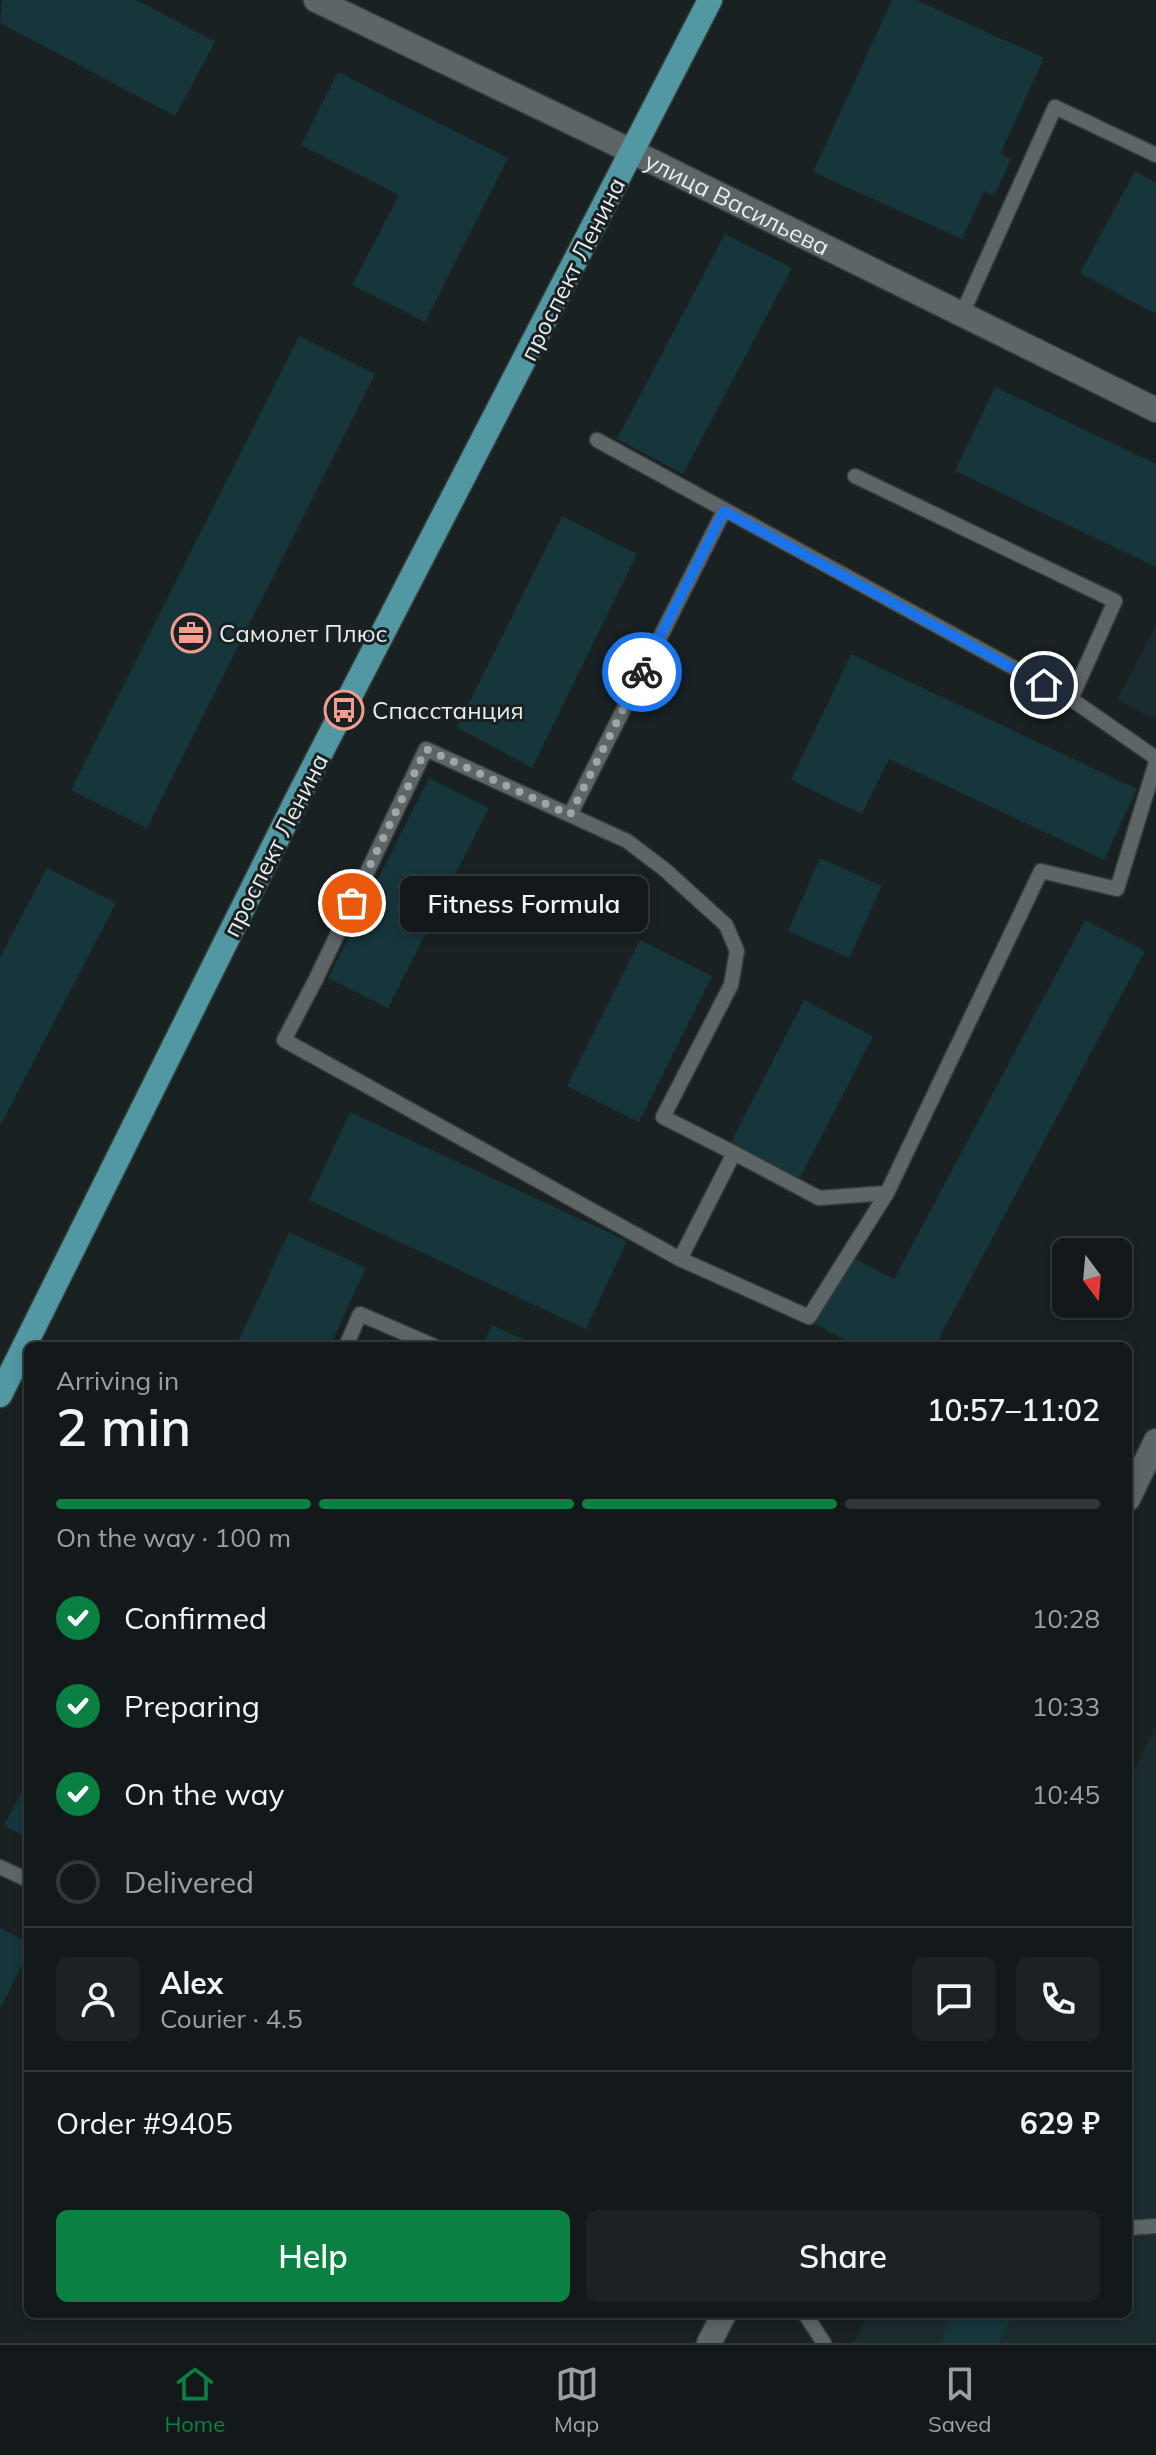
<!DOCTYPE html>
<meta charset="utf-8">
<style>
:root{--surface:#13191a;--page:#1c2223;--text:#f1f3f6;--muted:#9da0a2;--line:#323839;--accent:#0b8043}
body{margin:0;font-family:Mulish,sans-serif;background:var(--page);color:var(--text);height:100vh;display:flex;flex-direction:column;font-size:30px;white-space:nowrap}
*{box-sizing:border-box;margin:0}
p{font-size:26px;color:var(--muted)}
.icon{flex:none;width:44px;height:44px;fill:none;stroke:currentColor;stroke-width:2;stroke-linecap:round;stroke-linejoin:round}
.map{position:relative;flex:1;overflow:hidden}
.drawer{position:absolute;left:24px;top:1342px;width:1108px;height:976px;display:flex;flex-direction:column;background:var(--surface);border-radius:12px;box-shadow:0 4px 12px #0003,0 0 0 2px var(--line)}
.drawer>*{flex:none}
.needle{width:52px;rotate:164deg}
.buttons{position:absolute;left:1052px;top:1238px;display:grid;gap:16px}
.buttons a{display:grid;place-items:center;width:80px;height:80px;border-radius:12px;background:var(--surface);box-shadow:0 4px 12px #0003,0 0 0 2px var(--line);font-size:40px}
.pin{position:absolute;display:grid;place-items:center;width:68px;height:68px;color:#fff;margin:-34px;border:4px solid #fff;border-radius:50%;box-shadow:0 2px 8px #0007}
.courier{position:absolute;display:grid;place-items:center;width:80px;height:80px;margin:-40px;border:6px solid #1a73e8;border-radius:50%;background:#fff;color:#222;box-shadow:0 2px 10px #0007}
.bubble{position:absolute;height:56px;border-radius:12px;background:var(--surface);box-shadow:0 4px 12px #0003,0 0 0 2px var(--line);font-size:26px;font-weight:600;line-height:56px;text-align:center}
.headline em{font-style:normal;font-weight:600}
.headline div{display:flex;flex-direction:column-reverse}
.headline{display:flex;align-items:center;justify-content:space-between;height:136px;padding:0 32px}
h1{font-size:52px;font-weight:600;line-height:60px}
.bar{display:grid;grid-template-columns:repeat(4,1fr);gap:12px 8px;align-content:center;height:96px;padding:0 32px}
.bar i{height:10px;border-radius:6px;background:var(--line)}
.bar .active{background:var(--accent)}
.bar p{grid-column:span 4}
.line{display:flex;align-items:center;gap:20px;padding:0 32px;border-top:2px solid var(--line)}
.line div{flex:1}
.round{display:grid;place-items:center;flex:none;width:84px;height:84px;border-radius:12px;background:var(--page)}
ol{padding:0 32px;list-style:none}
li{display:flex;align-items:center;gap:24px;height:88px}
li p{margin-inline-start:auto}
li .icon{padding:8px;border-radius:50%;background:var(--accent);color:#fff;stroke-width:4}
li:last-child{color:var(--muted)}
li i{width:44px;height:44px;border:4px solid var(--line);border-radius:50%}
.button{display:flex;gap:16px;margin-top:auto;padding:16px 32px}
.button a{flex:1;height:92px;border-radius:12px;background:var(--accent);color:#fff;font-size:32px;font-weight:600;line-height:92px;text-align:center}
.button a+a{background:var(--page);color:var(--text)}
.dock{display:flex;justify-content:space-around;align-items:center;height:112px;border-top:2px solid var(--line);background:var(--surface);font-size:22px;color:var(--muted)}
.dock a{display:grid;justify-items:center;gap:4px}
.dock .active{color:var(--accent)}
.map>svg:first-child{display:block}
.built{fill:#1c2b2e}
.building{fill:#16363b}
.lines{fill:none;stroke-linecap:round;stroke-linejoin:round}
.lane-casing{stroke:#373d3e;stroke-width:17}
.street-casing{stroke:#373d3e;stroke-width:27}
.primary-casing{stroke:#373d3e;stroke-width:27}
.lane{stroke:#5d6667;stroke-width:14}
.street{stroke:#5d6667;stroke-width:24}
.primary{stroke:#5198a2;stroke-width:24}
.done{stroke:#a0a6a7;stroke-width:8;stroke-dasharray:0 14.4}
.route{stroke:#1a73e8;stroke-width:10}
.labels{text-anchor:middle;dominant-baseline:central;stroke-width:6;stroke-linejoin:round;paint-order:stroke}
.street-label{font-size:24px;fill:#e8edee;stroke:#192122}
.poi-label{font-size:24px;fill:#e8edee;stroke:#192122;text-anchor:start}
</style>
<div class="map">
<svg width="1156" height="2343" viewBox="0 0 1156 2343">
<rect width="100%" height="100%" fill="#192122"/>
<!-- built -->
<path class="built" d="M 1156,625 L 1156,720 L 1117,700 Z
M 1156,1725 L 1156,2343 L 853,2343 L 868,2314 L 1128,2314 L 1128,1783 Z"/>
<!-- building -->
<path class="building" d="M 2,0 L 137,0 L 215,42 L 175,116 L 0,23 Z
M 892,0 L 916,0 L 1044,58 L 1000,154 L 1011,159 L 994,196 L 984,191 L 962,239 L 813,172 Z
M 338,72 L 508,158 L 425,322 L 352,285 L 399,195 L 301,145 Z
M 1135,171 L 1156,183 L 1156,314 L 1080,273 Z
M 725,234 L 792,268 L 683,474 L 617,439 Z
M 299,336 L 375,374 L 147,828 L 71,790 Z
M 995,387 L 1156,464 L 1156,567 L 955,471 Z
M 562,516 L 637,554 L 532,768 L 457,727 Z
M 851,654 L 1137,789 L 1104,860 L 889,759 L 862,814 L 791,780 Z
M 429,778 L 489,808 L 388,1008 L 328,978 Z
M 820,858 L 882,886 L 849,958 L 788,931 Z
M 47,868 L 116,903 L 0,1126 L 0,957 Z
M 1085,920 L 1145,951 L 935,1346 L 856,1346 L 815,1324 L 852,1257 L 894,1279 Z
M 640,940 L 712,976 L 639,1122 L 567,1086 Z
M 804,1000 L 873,1036 L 800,1178 L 731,1142 Z
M 350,1112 L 627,1241 L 586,1329 L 309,1200 Z
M 289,1232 L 366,1268 L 330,1346 L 236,1346 Z
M 492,1325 L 538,1346 L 482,1346 Z
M 28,1780 L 28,1838 L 4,1825 Z
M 0,1928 L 28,1942 L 28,1954 L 0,2009 Z
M 953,2314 L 1012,2314 L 999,2343 L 940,2343 Z"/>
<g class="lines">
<!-- lane casing -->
<g class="lane-casing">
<path id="lane" d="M 962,314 L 1055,107 L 1156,155
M 597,440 L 1071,699
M 855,476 L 1115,601 L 1071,699 L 1156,758
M 724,511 L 570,815 L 627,841 L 664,869 L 726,925 L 737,951 L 731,985 L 663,1117 L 734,1153
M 570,815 L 426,749 L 315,981 L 284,1040 L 680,1259
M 887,1193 L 819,1198 L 734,1153 L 680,1259 L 809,1317 L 887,1193 L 1041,871 L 1117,889 L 1156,762
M 346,1346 L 360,1314 L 434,1346
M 0,1867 L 28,1880
M 1128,2228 L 1156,2226
M 805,2314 L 824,2343"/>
</g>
<!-- street casing -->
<g class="street-casing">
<g id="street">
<path id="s1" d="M 316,0 L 633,152 L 1156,410"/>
<path d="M 1128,1499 L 1156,1441"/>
<path d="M 709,2343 L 724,2314"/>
</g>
</g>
<!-- primary casing -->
<g class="primary-casing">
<path id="primary" d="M 0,1395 L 299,795 L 710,0"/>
</g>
<!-- lane -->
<use href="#lane" class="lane"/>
<!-- street -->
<use href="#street" class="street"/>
<!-- primary -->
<use href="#primary" class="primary"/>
</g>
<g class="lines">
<!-- done -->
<path class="done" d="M 352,903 L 426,749 L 570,815 L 642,672"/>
<!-- route -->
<path class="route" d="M 642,672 L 724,511 L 1044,685"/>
</g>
<!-- icons -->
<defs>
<g id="office-ring" transform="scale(2)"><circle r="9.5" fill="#192122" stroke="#f59d90" stroke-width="1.5"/><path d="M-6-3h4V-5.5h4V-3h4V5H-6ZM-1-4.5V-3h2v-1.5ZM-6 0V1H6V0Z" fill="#f59d90"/></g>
<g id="bus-ring" transform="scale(2)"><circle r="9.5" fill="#192122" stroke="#f59d90" stroke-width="1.5"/><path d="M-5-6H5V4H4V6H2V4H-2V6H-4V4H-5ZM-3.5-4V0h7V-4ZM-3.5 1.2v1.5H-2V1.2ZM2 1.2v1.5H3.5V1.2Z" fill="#f59d90"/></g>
</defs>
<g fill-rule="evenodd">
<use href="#office-ring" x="191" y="633"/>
<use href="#bus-ring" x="344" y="710"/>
</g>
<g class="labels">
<!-- street labels -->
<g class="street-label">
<text stroke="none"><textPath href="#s1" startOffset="468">улица Васильева</textPath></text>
<text transform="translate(572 269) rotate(-63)">проспект Ленина</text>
<text transform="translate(275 845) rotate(-63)">проспект Ленина</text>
</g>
<!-- poi labels -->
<g class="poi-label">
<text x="219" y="633">Самолет Плюс</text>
<text x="372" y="710">Спасстанция</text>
</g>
</g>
</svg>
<div class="buttons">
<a><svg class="needle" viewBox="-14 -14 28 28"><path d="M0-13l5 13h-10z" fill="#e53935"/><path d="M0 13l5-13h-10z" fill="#9da0a2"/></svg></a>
</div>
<div class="pin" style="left:352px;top:903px;background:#ea580c"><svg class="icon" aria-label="bag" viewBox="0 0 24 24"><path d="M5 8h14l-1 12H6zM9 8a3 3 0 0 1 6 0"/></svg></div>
<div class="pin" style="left:1044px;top:685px;background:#1f2937"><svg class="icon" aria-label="home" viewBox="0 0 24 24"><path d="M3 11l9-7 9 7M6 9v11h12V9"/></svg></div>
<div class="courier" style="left:642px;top:672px"><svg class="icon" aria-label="bike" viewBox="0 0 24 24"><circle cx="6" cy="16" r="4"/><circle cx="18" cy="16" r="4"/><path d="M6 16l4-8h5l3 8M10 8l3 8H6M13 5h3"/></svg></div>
<div class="bubble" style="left:400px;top:876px;width:248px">Fitness Formula</div>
<section class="drawer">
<div class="headline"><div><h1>2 min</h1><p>Arriving in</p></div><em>10:57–11:02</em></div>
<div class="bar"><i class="active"></i><i class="active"></i><i class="active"></i><i></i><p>On the way · 100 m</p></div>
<ol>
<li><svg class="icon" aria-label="check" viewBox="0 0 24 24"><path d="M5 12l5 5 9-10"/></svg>Confirmed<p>10:28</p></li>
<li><svg class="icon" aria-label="check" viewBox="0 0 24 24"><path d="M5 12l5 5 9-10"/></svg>Preparing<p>10:33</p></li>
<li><svg class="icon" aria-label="check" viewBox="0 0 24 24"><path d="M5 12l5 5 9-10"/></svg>On the way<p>10:45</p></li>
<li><i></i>Delivered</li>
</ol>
<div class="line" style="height:144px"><a class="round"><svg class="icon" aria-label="person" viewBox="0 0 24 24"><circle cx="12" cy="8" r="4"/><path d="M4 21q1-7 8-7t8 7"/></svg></a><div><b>Alex</b><p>Courier · 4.5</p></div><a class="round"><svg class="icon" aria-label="chat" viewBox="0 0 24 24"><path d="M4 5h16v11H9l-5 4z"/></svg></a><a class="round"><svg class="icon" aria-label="phone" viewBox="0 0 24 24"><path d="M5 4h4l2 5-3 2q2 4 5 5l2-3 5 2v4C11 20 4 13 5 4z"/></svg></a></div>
<div class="line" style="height:104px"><div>Order #9405</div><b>629 ₽</b></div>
<div class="button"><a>Help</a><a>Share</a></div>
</section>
</div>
<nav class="dock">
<a class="active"><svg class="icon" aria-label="home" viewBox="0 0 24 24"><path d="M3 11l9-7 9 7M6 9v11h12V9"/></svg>Home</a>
<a><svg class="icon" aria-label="map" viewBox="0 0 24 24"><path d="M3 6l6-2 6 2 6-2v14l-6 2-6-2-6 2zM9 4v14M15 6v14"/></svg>Map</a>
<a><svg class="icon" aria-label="saved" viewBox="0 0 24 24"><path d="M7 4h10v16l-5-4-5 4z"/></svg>Saved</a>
</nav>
